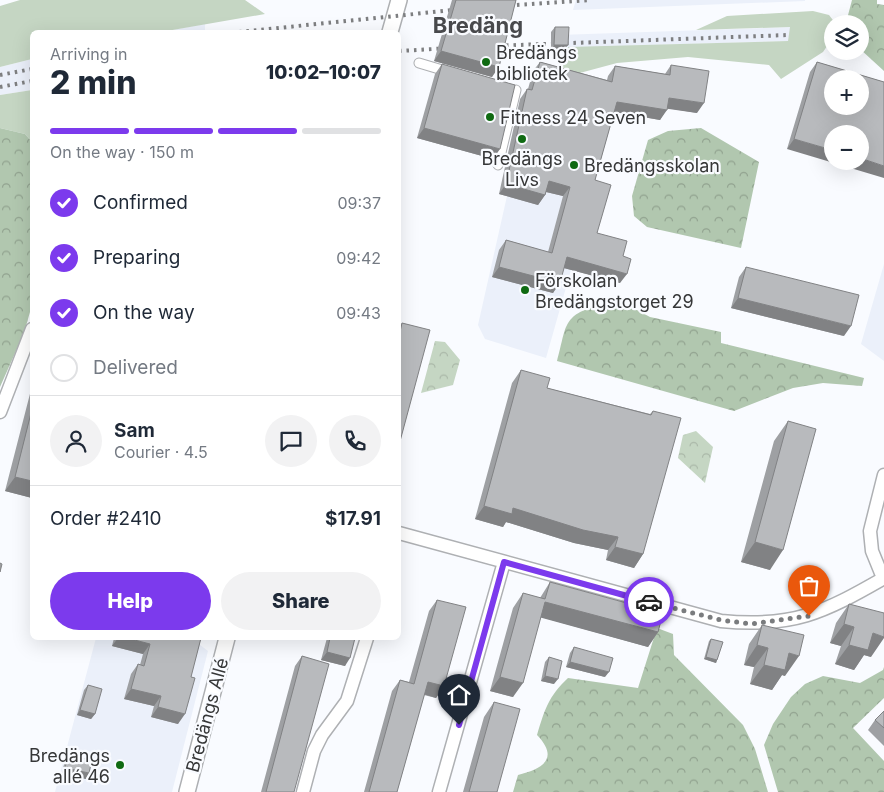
<!DOCTYPE html>
<meta charset="utf-8">
<style>
:root{--surface:#fff;--page:#f2f2f3;--text:#1f2937;--muted:#747a83;--line:#e0e1e3;--accent:#7c3aed}
body{margin:0;font-family:Inter,sans-serif;background:var(--page);color:var(--text);height:100vh;display:flex;flex-direction:column;font-size:19px;white-space:nowrap}
*{box-sizing:border-box;margin:0}
p{font-size:16px;color:var(--muted)}
.icon{flex:none;width:28px;height:28px;fill:none;stroke:currentColor;stroke-width:2;stroke-linecap:round;stroke-linejoin:round}
.map{position:relative;flex:1;overflow:hidden}
.drawer{position:absolute;left:30px;top:30px;width:371px;height:610px;display:flex;flex-direction:column;background:var(--surface);border-radius:8px;box-shadow:0 5px 20px #0002}
.drawer>*{flex:none}
.controls{position:absolute;left:824px;top:15px;display:grid;gap:10px}
.controls a{display:grid;place-items:center;width:45px;height:45px;border-radius:50%;background:var(--surface);box-shadow:0 5px 20px #0002;font-size:25px}
.pin{position:absolute;display:grid;place-items:center;width:42px;height:42px;color:#fff;margin:-51px -21px;border-radius:50% 50% 50% 0;rotate:-45deg;box-shadow:0 0 5px #0007}
.pin .icon{rotate:45deg}
.courier{position:absolute;display:grid;place-items:center;width:50px;height:50px;margin:-25px;border:4px solid #7c3aed;border-radius:50%;background:#fff;color:#222;box-shadow:0 1px 6px #0007}
.head em{font-style:normal;font-weight:800}
.head div{display:flex;flex-direction:column-reverse}
.head{display:flex;align-items:center;justify-content:space-between;height:85px;padding:0 20px}
h1{font-size:32px;font-weight:800;line-height:38px}
.bar{display:grid;grid-template-columns:repeat(4,1fr);gap:8px 5px;align-content:center;height:60px;padding:0 20px}
.bar i{height:6px;border-radius:4px;background:var(--line)}
.bar .selected{background:var(--accent)}
.bar p{grid-column:span 4}
.line{display:flex;align-items:center;gap:12px;padding:0 20px;border-top:1px solid var(--line)}
.line div{flex:1}
.round{display:grid;place-items:center;flex:none;width:52px;height:52px;border-radius:26px;background:var(--page)}
ol{padding:0 20px;list-style:none}
li{display:flex;align-items:center;gap:15px;height:55px}
li p{margin-inline-start:auto}
li .icon{padding:5px;border-radius:50%;background:var(--accent);color:#fff;stroke-width:4}
li:last-child{color:var(--muted)}
li i{width:28px;height:28px;border:2px solid var(--line);border-radius:50%}
.button{display:flex;gap:10px;margin-top:auto;padding:10px 20px}
.button a{flex:1;height:58px;border-radius:30px;background:var(--accent);color:#fff;font-size:20px;font-weight:800;line-height:58px;text-align:center}
.button a+a{background:var(--page);color:var(--text)}
.map>svg:first-child{display:block}
.built{fill:#ebf0fa}
.green{fill:#c5d6c3}
.forest{fill:url(#forest-crowns)}
.park{fill:url(#park-crowns)}
.lines{fill:none;stroke-linecap:round;stroke-linejoin:round}
.pedestrian-casing{stroke:#aeb0b3;stroke-width:11}
.minor-casing{stroke:#aeb0b3;stroke-width:15}
.tertiary-casing{stroke:#aeb0b3;stroke-width:18}
.pedestrian{stroke:#fff;stroke-width:9}
.minor{stroke:#fff;stroke-width:12}
.tertiary{stroke:#fff;stroke-width:15}
.rail{stroke:#7e7f81;stroke-width:4;stroke-dasharray:2.5 5;stroke-linecap:butt}
.wall{fill:#9ea0a3}
.shaded-wall{fill:#818284}
.building{fill:#b8babd;stroke:#818284;fill-rule:evenodd}
.done{stroke:#7a7c7e;stroke-width:5;stroke-dasharray:0 9}
.route{stroke:#7c3aed;stroke-width:6}
.poi-dot{fill:#0f6a12;stroke:#f9fbff;stroke-width:2}
.labels{text-anchor:middle;dominant-baseline:central;stroke-width:4.5;stroke-linejoin:round;paint-order:stroke}
.poi-label{font-size:18px;fill:#363738;stroke:#f9fbff;text-anchor:start}
.street-label{font-size:18px;fill:#363738;stroke:#f9fbff}
.district-label{font-size:22px;font-weight:bold;fill:#48494c;stroke:#f9fbff}
</style>
<div class="map">
<svg width="884" height="792" viewBox="0 0 884 792">
<defs>
<pattern id="forest-crowns" width="20" height="18" patternUnits="userSpaceOnUse" patternTransform="scale(1.25)"><rect width="20" height="18" fill="#b1c7af"/><path d="M2 6a3 3 0 1 1 6 0M12 15a3 3 0 1 1 6 0" fill="none" stroke="#91a28f"/></pattern>
<pattern id="park-crowns" width="20" height="18" patternUnits="userSpaceOnUse" patternTransform="scale(1.25)"><rect width="20" height="18" fill="#c5d6c3"/><path d="M2 6a3 3 0 1 1 6 0M12 15a3 3 0 1 1 6 0" fill="none" stroke="#aab8a8"/></pattern>
</defs>
<rect width="100%" height="100%" fill="#f9fbff"/>
<!-- built -->
<path class="built" d="M 576,0 L 805,0 L 805,1 L 573,10 Z
M 205,24 L 205,32 L 161,32 Z
M 791,27 L 788,41 L 556,48 L 558,35 Z
M 32,59 L 32,90 L 0,95 L 0,67 Z
M 542,191 L 563,196 L 547,257 L 571,270 L 546,358 L 485,339 L 478,325 L 507,196 L 538,205 Z
M 884,264 L 884,361 L 861,344 Z
M 96,638 L 191,638 L 208,651 L 172,792 L 55,792 Z"/>
<!-- green -->
<path class="green" d="M 20,0 L 245,0 L 265,14 L 161,32 L 32,32 L 32,59 L 0,67 L 0,6 Z
M 813,11 L 829,15 L 836,24 L 832,24 L 832,39 L 823,52 L 781,79 L 769,65 L 688,57 L 617,63 L 576,74 L 560,69 L 568,47 L 788,41 L 790,27 L 696,30 L 727,16 Z
M 32,90 L 32,142 L 25,134 L 0,128 L 0,95 Z"/>
<!-- forest -->
<path class="forest" d="M 852,0 L 877,0 L 877,4 L 884,5 L 884,71 L 860,49 L 860,24 L 848,24 L 847,19 Z
M 0,128 L 25,134 L 32,142 L 32,305 L 24,333 L 0,387 Z
M 701,128 L 759,162 L 741,248 L 647,227 L 634,216 L 632,196 L 648,140 L 668,131 Z
M 600,305 L 633,308 L 650,317 L 721,332 L 721,343 L 864,378 L 862,386 L 823,383 L 793,388 L 734,411 L 557,361 C 567,327 561,315 600,305 Z
M 657,628 L 673,634 L 674,655 L 743,725 L 755,749 L 768,792 L 513,792 L 518,775 C 542,769 560,759 537,735 C 545,709 548,697 568,678 L 638,688 Z
M 884,667 L 884,698 L 853,728 L 884,761 L 884,792 L 778,792 L 764,745 L 773,724 L 791,697 L 805,684 L 823,676 L 860,683 L 883,670 Z"/>
<!-- park -->
<path class="park" d="M 435,341 L 445,342 L 460,360 L 453,385 L 421,393 Z
M 696,431 L 713,447 L 705,483 L 678,458 L 683,435 Z"/>
<g class="lines">
<!-- pedestrian casing -->
<g class="pedestrian-casing">
<path id="pedestrian" d="M 419,63 L 449,72
M 498,165 L 516,90"/>
</g>
<!-- minor casing -->
<g class="minor-casing">
<path id="minor" d="M 0,412 L 32,329
M 399,533 L 721,621 C 793,628 823,613 884,578
M 883,578 L 872,551 L 870,531 L 884,475
M 303,792 L 314,751 L 322,735 L 347,701 L 367,638
M 439,792 L 504,562"/>
</g>
<!-- tertiary casing -->
<g class="tertiary-casing">
<path id="tertiary" d="M 390,32 L 399,0
M 187,792 L 227,638"/>
</g>
<!-- pedestrian -->
<use href="#pedestrian" class="pedestrian"/>
<!-- minor -->
<use href="#minor" class="minor"/>
<!-- tertiary -->
<use href="#tertiary" class="tertiary"/>
<!-- rail -->
<path class="rail" d="M 502,6 L 590,0
M 239,32 L 463,9
M 491,46 L 788,35
M 399,51 L 451,48
M 0,75 L 32,69
M 0,87 L 32,81"/>
</g>
<!-- wall -->
<path class="wall" d="M 452,0 L 516,0 L 492,77 L 434,61 Z
M 555,27 L 568,45 L 564,50 L 551,50 L 551,32 Z
M 540,62 L 607,80 L 608,76 L 615,66 L 665,74 L 671,65 L 697,113 L 667,108 L 660,120 L 614,112 L 595,180 L 597,233 L 623,256 L 620,283 L 564,268 L 553,293 L 492,277 L 499,250 L 506,240 L 548,252 L 563,196 L 546,192 L 545,195 L 538,205 L 499,194 L 520,99 L 527,89 L 528,89 L 533,71 Z
M 817,62 L 884,82 L 787,149 L 810,72 Z
M 442,64 L 493,159 L 417,138 L 435,74 Z
M 746,267 L 844,336 L 731,308 L 739,277 Z
M 402,323 L 399,445 L 399,328 Z
M 521,370 L 547,388 L 650,414 L 653,411 L 643,554 L 634,568 L 606,560 L 608,550 L 574,543 L 506,522 L 503,527 L 475,519 L 512,383 Z
M 32,386 L 32,498 L 5,491 Z
M 788,421 L 770,570 L 741,562 L 774,441 Z
M 550,582 L 658,632 L 648,647 L 541,617 L 513,697 L 490,691 L 513,608 L 523,593 L 540,598 Z
M 437,600 L 444,686 L 436,698 L 424,695 L 397,792 L 364,792 L 392,691 L 400,680 L 409,682 L 429,611 Z
M 849,604 L 871,657 L 864,655 L 854,670 L 835,664 L 841,646 L 830,643 L 836,623 Z
M 762,625 L 785,676 L 782,675 L 772,690 L 750,684 L 754,667 L 744,665 L 749,644 Z
M 114,638 L 201,638 L 178,724 L 151,717 L 154,706 L 124,699 L 131,674 L 138,664 L 140,665 L 143,654 L 112,646 Z
M 327,638 L 355,638 L 345,666 L 321,660 Z
M 711,639 L 717,660 L 716,663 L 704,659 L 709,641 Z
M 574,647 L 605,677 L 566,667 L 570,653 Z
M 302,656 L 294,792 L 261,792 L 295,666 Z
M 549,657 L 554,684 L 541,681 L 545,662 Z
M 88,685 L 95,714 L 91,719 L 77,715 L 84,690 Z
M 494,702 L 497,792 L 463,792 L 484,717 Z
M 884,711 L 884,746 L 868,730 L 875,720 Z
M 68,755 L 86,779 L 62,773 L 65,760 Z"/>
<!-- shaded-wall -->
<path class="shaded-wall" d="M 554,45 L 568,45 L 564,50 L 551,50 Z
M 441,51 L 499,67 L 492,77 L 434,61 Z
M 669,98 L 704,103 L 697,113 L 662,108 Z
M 617,102 L 667,110 L 660,120 L 610,111 Z
M 424,128 L 500,149 L 493,159 L 417,138 Z
M 794,139 L 832,150 L 832,161 L 860,161 L 860,158 L 884,166 L 884,178 L 787,149 Z
M 549,181 L 570,187 L 563,196 L 542,191 Z
M 506,184 L 545,195 L 538,205 L 499,194 Z
M 567,257 L 627,274 L 620,283 L 560,267 Z
M 499,267 L 560,283 L 553,293 L 492,277 Z
M 738,298 L 851,326 L 844,336 L 731,308 Z
M 15,477 L 32,481 L 32,498 L 5,491 Z
M 484,506 L 513,508 L 618,537 L 608,550 L 574,543 L 506,522 L 503,527 L 475,519 Z
M 755,542 L 783,550 L 770,570 L 741,562 Z
M 615,547 L 643,554 L 634,568 L 606,560 Z
M 545,602 L 658,632 L 648,647 L 535,616 Z
M 844,624 L 854,627 L 841,646 L 830,643 Z
M 873,633 L 884,637 L 884,638 L 871,657 L 864,655 L 854,670 L 835,664 L 849,645 Z
M 118,638 L 127,638 L 150,644 L 143,654 L 112,646 Z
M 757,645 L 768,648 L 754,667 L 744,665 Z
M 327,652 L 350,658 L 345,666 L 321,660 Z
M 789,653 L 799,656 L 785,676 L 782,675 L 772,690 L 750,684 L 764,665 Z
M 706,657 L 717,660 L 716,663 L 704,659 Z
M 570,662 L 609,672 L 605,677 L 566,667 Z
M 545,676 L 558,679 L 554,684 L 541,681 Z
M 500,677 L 523,683 L 513,697 L 490,691 Z
M 428,682 L 444,686 L 436,698 L 420,693 Z
M 131,689 L 161,696 L 154,706 L 124,699 Z
M 158,707 L 185,714 L 178,724 L 151,717 Z
M 80,710 L 95,714 L 91,719 L 77,715 Z
M 65,768 L 89,773 L 86,779 L 62,773 Z"/>
<!-- building -->
<path class="building" d="M 456,0 L 516,0 L 499,67 L 441,51 Z
M 555,27 L 569,27 L 568,45 L 554,45 Z
M 540,62 L 612,82 L 615,66 L 670,75 L 671,65 L 709,71 L 704,103 L 669,98 L 667,110 L 617,102 L 595,180 L 611,185 L 597,233 L 627,241 L 623,256 L 631,259 L 627,274 L 567,257 L 560,283 L 499,267 L 506,240 L 552,253 L 570,187 L 549,181 L 545,195 L 506,184 L 527,89 L 532,90 Z
M 817,62 L 884,82 L 884,166 L 860,158 L 860,134 L 832,134 L 832,150 L 794,139 ZM 832,79 L 860,79 L 860,106 L 832,106 Z
M 442,64 L 515,85 L 500,149 L 424,128 Z
M 746,267 L 859,295 L 851,326 L 738,298 Z
M 402,323 L 430,330 L 399,445 L 399,336 Z
M 521,370 L 550,378 L 547,388 L 651,415 L 653,411 L 681,418 L 643,554 L 615,547 L 618,537 L 583,530 L 513,508 L 512,514 L 484,506 Z
M 32,409 L 32,481 L 15,477 Z
M 788,421 L 816,429 L 783,550 L 755,542 Z
M 0,563 L 2,564 L 0,572 Z
M 550,582 L 663,613 L 658,632 L 545,602 L 523,683 L 500,677 L 523,593 L 545,599 Z
M 437,600 L 466,607 L 444,686 L 428,682 L 397,792 L 369,792 L 400,680 L 414,684 Z
M 849,604 L 884,613 L 884,637 L 873,633 L 868,650 L 849,645 L 854,627 L 844,624 Z
M 762,625 L 804,635 L 799,656 L 789,653 L 785,670 L 764,665 L 768,648 L 757,645 Z
M 127,638 L 201,638 L 191,677 L 195,678 L 185,714 L 158,707 L 161,696 L 131,689 L 138,664 L 144,666 L 150,644 Z
M 330,638 L 355,638 L 350,658 L 327,652 Z
M 711,639 L 723,642 L 717,660 L 706,657 Z
M 574,647 L 613,658 L 609,672 L 570,662 Z
M 302,656 L 329,664 L 294,792 L 266,792 Z
M 549,657 L 562,661 L 558,679 L 545,676 Z
M 88,685 L 102,689 L 95,714 L 80,710 Z
M 494,702 L 520,709 L 497,792 L 469,792 Z
M 884,711 L 884,728 L 875,720 Z
M 68,755 L 92,760 L 89,773 L 65,768 Z"/>
<g class="lines">
<!-- done -->
<path class="done" d="M 649,602 L 721,620 L 751,624 L 809,616"/>
<!-- route -->
<path class="route" d="M 459,725 L 504,562 L 649,602"/>
</g>
<!-- markers -->
<g class="poi-dot">
<circle cx="486" cy="62" r="5"/>
<circle cx="490" cy="117" r="5"/>
<circle cx="522" cy="139" r="5"/>
<circle cx="574" cy="165" r="5"/>
<circle cx="525" cy="290" r="5"/>
<circle cx="120" cy="765" r="5"/>
</g>
<g class="labels">
<!-- poi labels -->
<g class="poi-label">
<text x="496" y="52">Bredängs<tspan x="496" dy="21">bibliotek</tspan></text>
<text x="500" y="117">Fitness 24 Seven</text>
<text x="522" y="158" text-anchor="middle">Bredängs<tspan x="522" dy="21">Livs</tspan></text>
<text x="584" y="165">Bredängsskolan</text>
<text x="535" y="280">Förskolan<tspan x="535" dy="21">Bredängstorget 29</tspan></text>
<text x="110" y="755" text-anchor="end">Bredängs<tspan x="110" dy="21">allé 46</tspan></text>
</g>
<!-- street labels -->
<g class="street-label">
<text transform="translate(207 715) rotate(-75)">Bredängs Allé</text>
</g>
<!-- district labels -->
<g class="district-label">
<text x="478" y="25">Bredäng</text>
</g>
</g>
</svg>
<div class="controls">
<a><svg class="icon" aria-label="layers" viewBox="0 0 24 24"><path d="M12 4l9 5-9 5-9-5zM3 14l9 5 9-5"/></svg></a>
<a>+</a>
<a>−</a>
</div>
<div class="pin" style="left:809px;top:616px;background:#ea580c"><svg class="icon" aria-label="bag" viewBox="0 0 24 24"><path d="M5 8h14l-1 12H6zM9 8a3 3 0 0 1 6 0"/></svg></div>
<div class="pin" style="left:459px;top:725px;background:#1f2937"><svg class="icon" aria-label="home" viewBox="0 0 24 24"><path d="M3 11l9-7 9 7M6 9v11h12V9"/></svg></div>
<div class="courier" style="left:649px;top:602px"><svg class="icon" aria-label="car" viewBox="0 0 24 24"><path d="M5 17H2v-5l4-1 3-4h7l3 4 3 1v5h-3M9 17h6M6 11h13"/><circle cx="7" cy="17" r="2"/><circle cx="17" cy="17" r="2"/></svg></div>
<section class="drawer">
<div class="head"><div><h1>2 min</h1><p>Arriving in</p></div><em>10:02–10:07</em></div>
<div class="bar"><i class="selected"></i><i class="selected"></i><i class="selected"></i><i></i><p>On the way · 150 m</p></div>
<ol>
<li><svg class="icon" aria-label="check" viewBox="0 0 24 24"><path d="M5 12l5 5 9-10"/></svg>Confirmed<p>09:37</p></li>
<li><svg class="icon" aria-label="check" viewBox="0 0 24 24"><path d="M5 12l5 5 9-10"/></svg>Preparing<p>09:42</p></li>
<li><svg class="icon" aria-label="check" viewBox="0 0 24 24"><path d="M5 12l5 5 9-10"/></svg>On the way<p>09:43</p></li>
<li><i></i>Delivered</li>
</ol>
<div class="line" style="height:90px"><a class="round"><svg class="icon" aria-label="person" viewBox="0 0 24 24"><circle cx="12" cy="8" r="4"/><path d="M4 21q1-7 8-7t8 7"/></svg></a><div><b>Sam</b><p>Courier · 4.5</p></div><a class="round"><svg class="icon" aria-label="chat" viewBox="0 0 24 24"><path d="M4 5h16v11H9l-5 4z"/></svg></a><a class="round"><svg class="icon" aria-label="phone" viewBox="0 0 24 24"><path d="M5 4h4l2 5-3 2q2 4 5 5l2-3 5 2v4C11 20 4 13 5 4z"/></svg></a></div>
<div class="line" style="height:65px"><div>Order #2410</div><b>$17.91</b></div>
<div class="button"><a>Help</a><a>Share</a></div>
</section>
</div>
